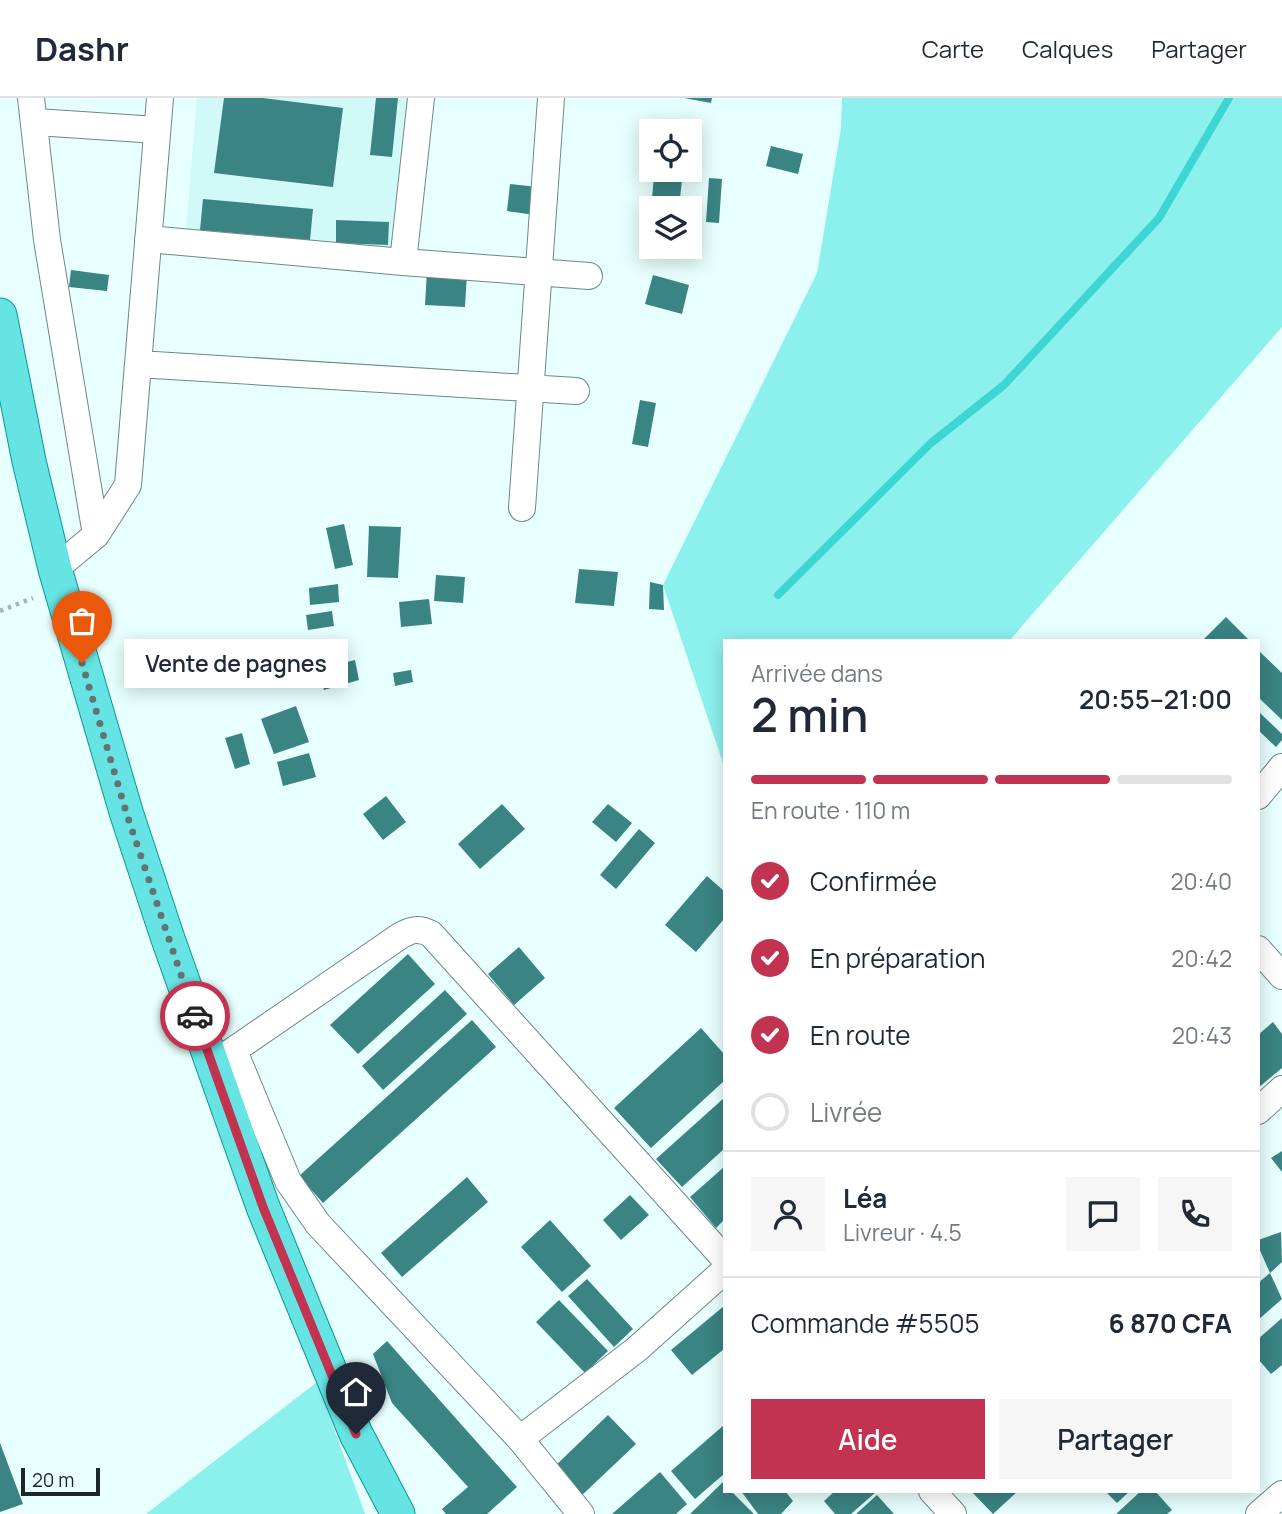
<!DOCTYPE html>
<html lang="fr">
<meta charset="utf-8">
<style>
:root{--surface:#fff;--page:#f6f6f7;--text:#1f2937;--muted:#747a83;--line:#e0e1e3;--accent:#c23251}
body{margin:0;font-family:Manrope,sans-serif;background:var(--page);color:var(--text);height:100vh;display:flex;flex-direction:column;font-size:26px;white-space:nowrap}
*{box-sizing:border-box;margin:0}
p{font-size:23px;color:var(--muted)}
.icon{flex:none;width:38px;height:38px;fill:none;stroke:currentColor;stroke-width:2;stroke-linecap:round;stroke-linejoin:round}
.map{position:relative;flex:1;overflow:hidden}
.sheet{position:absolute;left:723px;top:541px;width:537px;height:854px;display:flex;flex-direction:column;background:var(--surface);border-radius:0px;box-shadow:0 4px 18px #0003}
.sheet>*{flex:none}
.buttons{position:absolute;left:639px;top:21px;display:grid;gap:14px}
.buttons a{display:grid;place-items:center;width:63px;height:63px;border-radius:0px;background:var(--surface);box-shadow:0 4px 18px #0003;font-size:35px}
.scale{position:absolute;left:21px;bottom:18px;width:79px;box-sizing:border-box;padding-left:7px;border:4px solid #1c2727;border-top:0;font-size:19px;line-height:24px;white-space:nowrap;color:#1c2727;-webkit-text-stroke:5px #e7fffe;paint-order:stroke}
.pin{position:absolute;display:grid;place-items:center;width:60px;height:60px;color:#fff;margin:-72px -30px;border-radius:50% 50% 50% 0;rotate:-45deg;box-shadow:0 0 7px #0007}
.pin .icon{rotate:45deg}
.courier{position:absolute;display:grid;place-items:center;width:70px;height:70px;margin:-35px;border:5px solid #c23251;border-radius:50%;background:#fff;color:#222;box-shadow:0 2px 9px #0007}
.bubble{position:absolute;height:49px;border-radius:0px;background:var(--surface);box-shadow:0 4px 18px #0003;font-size:23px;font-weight:600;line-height:49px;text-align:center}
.headline em{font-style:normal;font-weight:600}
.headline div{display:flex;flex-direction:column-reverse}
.headline{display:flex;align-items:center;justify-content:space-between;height:119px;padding:0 28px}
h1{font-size:46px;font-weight:600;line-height:52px}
.bar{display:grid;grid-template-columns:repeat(4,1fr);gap:10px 7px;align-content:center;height:84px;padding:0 28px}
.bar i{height:9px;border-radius:5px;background:var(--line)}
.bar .active{background:var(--accent)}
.bar p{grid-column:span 4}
.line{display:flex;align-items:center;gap:18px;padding:0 28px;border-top:2px solid var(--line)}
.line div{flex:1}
.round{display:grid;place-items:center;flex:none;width:74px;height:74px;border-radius:0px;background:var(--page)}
ol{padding:0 28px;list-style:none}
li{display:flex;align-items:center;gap:21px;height:77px}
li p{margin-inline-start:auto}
li .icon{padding:7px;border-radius:50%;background:var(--accent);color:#fff;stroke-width:4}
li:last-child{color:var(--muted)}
li i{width:38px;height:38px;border:4px solid var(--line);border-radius:50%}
.cta{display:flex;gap:14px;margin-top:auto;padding:14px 28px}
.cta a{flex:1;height:80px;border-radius:0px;background:var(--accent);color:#fff;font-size:28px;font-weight:600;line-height:80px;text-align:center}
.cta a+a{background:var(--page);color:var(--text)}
header{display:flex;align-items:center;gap:42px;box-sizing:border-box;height:98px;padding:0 35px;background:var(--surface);border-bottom:2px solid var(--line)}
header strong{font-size:33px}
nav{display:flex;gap:38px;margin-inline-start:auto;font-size:24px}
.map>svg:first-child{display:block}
.built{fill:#d1f9f8}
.green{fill:#8cf0ed}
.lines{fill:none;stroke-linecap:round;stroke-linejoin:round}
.stream{stroke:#3ed6d3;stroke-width:8}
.building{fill:#3a8483}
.minor-casing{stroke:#6d8887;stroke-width:28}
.major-casing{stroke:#0a9695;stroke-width:35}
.path{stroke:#a2b5b5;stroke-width:4.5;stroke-dasharray:3.5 5;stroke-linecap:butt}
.minor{stroke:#fff;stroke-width:26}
.major{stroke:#66e4e3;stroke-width:33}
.done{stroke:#637372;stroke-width:7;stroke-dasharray:0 12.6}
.route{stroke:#c23251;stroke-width:9}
</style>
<header>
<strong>Dashr</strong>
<nav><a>Carte</a><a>Calques</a><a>Partager</a></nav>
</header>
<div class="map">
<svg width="1282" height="1416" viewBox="0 0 1282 1416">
<rect width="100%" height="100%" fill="#e7fffe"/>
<!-- built -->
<path class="built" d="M 197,0 L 420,0 L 407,159 L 185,142 Z"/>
<!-- green -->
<path class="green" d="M 842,0 L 1282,0 L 1282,229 L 1010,542 L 724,542 L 724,668 L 663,487 L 817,175 L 841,30 Z
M 317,1284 L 365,1416 L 146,1416 Z"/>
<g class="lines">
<!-- stream -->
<path class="stream" d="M 778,497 L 931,345 L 1004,287 L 1159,120 L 1229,0"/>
</g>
<!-- building -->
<path class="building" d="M 224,0 L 263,0 L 343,10 L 333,89 L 214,75 Z
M 376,0 L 398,0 L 392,59 L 370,57 Z
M 684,0 L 712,0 L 711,5 Z
M 771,48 L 803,56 L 798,76 L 766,68 Z
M 654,79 L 682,82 L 679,110 L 651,110 Z
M 709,80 L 722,81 L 719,125 L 706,124 Z
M 510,86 L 538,89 L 535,117 L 507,113 Z
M 203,101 L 313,111 L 310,142 L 200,132 Z
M 336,122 L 389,124 L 388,147 L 336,145 Z
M 71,172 L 109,177 L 107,193 L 69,189 Z
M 427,173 L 467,175 L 465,209 L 425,207 Z
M 653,177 L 689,187 L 682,216 L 645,206 Z
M 640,302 L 656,305 L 648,349 L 632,346 Z
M 344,426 L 353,467 L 335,471 L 326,430 Z
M 369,428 L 401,429 L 398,480 L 367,479 Z
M 579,471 L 618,474 L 614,508 L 575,505 Z
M 436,477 L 465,479 L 463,505 L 434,503 Z
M 650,484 L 663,487 L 664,512 L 649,511 Z
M 338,486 L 339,504 L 310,507 L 309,490 Z
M 429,501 L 432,526 L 401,529 L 399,504 Z
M 332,513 L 334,528 L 308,532 L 306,517 Z
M 1226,519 L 1249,542 L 1203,542 Z
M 1258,552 L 1282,575 L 1282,622 L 1258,599 Z
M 355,562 L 359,582 L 324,592 L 318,571 Z
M 411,572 L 413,584 L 395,588 L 393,575 Z
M 296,608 L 309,644 L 274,656 L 261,621 Z
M 1258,613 L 1282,636 L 1282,642 L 1276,649 L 1258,632 Z
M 242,635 L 250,666 L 235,671 L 225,640 Z
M 309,655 L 316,679 L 283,688 L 277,664 Z
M 386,698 L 406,724 L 383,742 L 363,716 Z
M 502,706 L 525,731 L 480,771 L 458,746 Z
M 608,706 L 632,725 L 616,744 L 592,724 Z
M 639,731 L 655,745 L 616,791 L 600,777 Z
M 707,778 L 724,793 L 724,821 L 696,854 L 665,827 Z
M 519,849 L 545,880 L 514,907 L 488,876 Z
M 408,856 L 435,886 L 358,956 L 330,927 Z
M 445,892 L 467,916 L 383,992 L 362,968 Z
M 472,922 L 496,949 L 323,1105 L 299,1078 Z
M 1273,924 L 1282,936 L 1282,970 L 1258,990 L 1258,937 Z
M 701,930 L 724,956 L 724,983 L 651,1050 L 614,1010 Z
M 724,1000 L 724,1051 L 682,1089 L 656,1061 Z
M 1282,1053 L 1282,1074 L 1271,1060 Z
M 724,1069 L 724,1122 L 716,1130 L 690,1099 Z
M 467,1079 L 488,1104 L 402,1179 L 381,1155 Z
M 630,1097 L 649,1117 L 621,1142 L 603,1122 Z
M 550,1122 L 591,1168 L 562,1194 L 521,1149 Z
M 1281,1134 L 1282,1164 L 1270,1175 L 1258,1148 L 1258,1142 Z
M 1270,1175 L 1282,1201 L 1258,1222 L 1258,1185 Z
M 587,1181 L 633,1231 L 614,1249 L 568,1198 Z
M 559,1202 L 608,1253 L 585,1275 L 536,1224 Z
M 724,1208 L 724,1251 L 692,1277 L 671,1252 Z
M 1282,1220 L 1282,1267 L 1271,1276 L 1258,1261 L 1258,1241 Z
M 387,1243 L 517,1389 L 487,1416 L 446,1416 L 442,1411 L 468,1389 L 392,1305 L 373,1256 Z
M 608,1317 L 636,1346 L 580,1399 L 552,1371 Z
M 724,1327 L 724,1376 L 695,1401 L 671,1373 Z
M 0,1345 L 23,1406 L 0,1414 Z
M 660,1374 L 687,1406 L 676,1416 L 612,1416 Z
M 723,1384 L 724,1393 L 731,1393 L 754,1416 L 690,1416 Z
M 741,1393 L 785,1393 L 793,1403 L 781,1416 L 758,1416 Z
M 835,1393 L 877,1393 L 851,1416 L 835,1416 L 824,1403 Z
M 971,1393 L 1018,1393 L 993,1416 Z
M 1105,1393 L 1130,1393 L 1117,1405 Z
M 1141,1393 L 1155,1393 L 1172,1412 L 1167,1416 L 1116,1416 Z
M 877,1397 L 894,1416 L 856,1416 Z"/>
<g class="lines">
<!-- minor casing -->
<g class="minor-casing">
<path id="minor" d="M 31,0 L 47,142 L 96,437
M 36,24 L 157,32
M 148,141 L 403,164 L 589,178
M 403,164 L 421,0
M 138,266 L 576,293
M 522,410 L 551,0
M 55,471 L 96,437 L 128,387 L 160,0
M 1258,698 L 1282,669
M 1258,851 L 1282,878
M 234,953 L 288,1083 L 318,1126 L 520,1341 L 581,1416
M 212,967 L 400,838 C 412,831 419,830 431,836 L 724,1160
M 1258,1013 L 1282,991
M 520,1341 L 637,1251 L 724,1173
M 932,1393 L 953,1416
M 1259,1416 L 1282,1396"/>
</g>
<!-- major casing -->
<g class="major-casing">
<path id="major" d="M 0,217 L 29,363 L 55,471 L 127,717 L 167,838 L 263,1109 L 356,1336 L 398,1416"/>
</g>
<!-- path -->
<path class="path" d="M 0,513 L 33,500"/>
<!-- minor -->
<use href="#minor" class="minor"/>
<!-- major -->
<use href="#major" class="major"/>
</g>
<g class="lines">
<!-- done -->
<path class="done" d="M 82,565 L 127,717 L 195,918"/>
<!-- route -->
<path class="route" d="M 195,918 L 263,1109 L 356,1336"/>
</g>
</svg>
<div class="buttons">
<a><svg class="icon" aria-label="locate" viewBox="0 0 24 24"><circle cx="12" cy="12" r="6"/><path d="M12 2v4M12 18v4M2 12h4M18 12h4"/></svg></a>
<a><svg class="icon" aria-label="layers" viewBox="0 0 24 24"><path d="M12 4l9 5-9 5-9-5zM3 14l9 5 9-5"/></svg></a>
</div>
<div class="scale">20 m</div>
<div class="pin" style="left:82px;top:565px;background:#ea580c"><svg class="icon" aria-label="bag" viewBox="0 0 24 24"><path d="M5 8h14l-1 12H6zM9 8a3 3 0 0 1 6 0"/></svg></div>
<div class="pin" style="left:356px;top:1336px;background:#1f2937"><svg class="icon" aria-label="home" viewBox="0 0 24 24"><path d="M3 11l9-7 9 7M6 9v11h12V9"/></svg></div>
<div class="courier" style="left:195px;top:918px"><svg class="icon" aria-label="car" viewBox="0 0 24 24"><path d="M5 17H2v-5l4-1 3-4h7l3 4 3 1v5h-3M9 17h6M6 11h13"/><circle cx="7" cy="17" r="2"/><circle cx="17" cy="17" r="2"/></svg></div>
<div class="bubble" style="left:124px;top:541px;width:224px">Vente de pagnes</div>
<section class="sheet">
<div class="headline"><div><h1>2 min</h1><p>Arrivée dans</p></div><em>20:55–21:00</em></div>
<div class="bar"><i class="active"></i><i class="active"></i><i class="active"></i><i></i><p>En route · 110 m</p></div>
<ol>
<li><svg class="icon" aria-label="check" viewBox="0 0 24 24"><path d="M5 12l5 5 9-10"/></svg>Confirmée<p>20:40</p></li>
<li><svg class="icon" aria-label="check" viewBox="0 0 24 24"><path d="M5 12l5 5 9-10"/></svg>En préparation<p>20:42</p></li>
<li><svg class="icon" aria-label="check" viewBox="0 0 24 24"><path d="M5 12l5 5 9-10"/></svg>En route<p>20:43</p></li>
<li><i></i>Livrée</li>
</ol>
<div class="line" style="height:126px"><a class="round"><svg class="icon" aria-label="person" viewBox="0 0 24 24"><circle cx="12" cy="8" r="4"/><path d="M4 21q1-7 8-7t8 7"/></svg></a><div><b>Léa</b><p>Livreur · 4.5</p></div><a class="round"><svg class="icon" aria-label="chat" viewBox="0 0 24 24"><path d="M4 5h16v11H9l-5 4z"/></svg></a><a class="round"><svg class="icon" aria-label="phone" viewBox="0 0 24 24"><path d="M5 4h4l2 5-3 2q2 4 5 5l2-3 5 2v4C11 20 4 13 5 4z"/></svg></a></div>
<div class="line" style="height:91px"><div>Commande #5505</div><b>6 870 CFA</b></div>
<div class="cta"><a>Aide</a><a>Partager</a></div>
</section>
</div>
